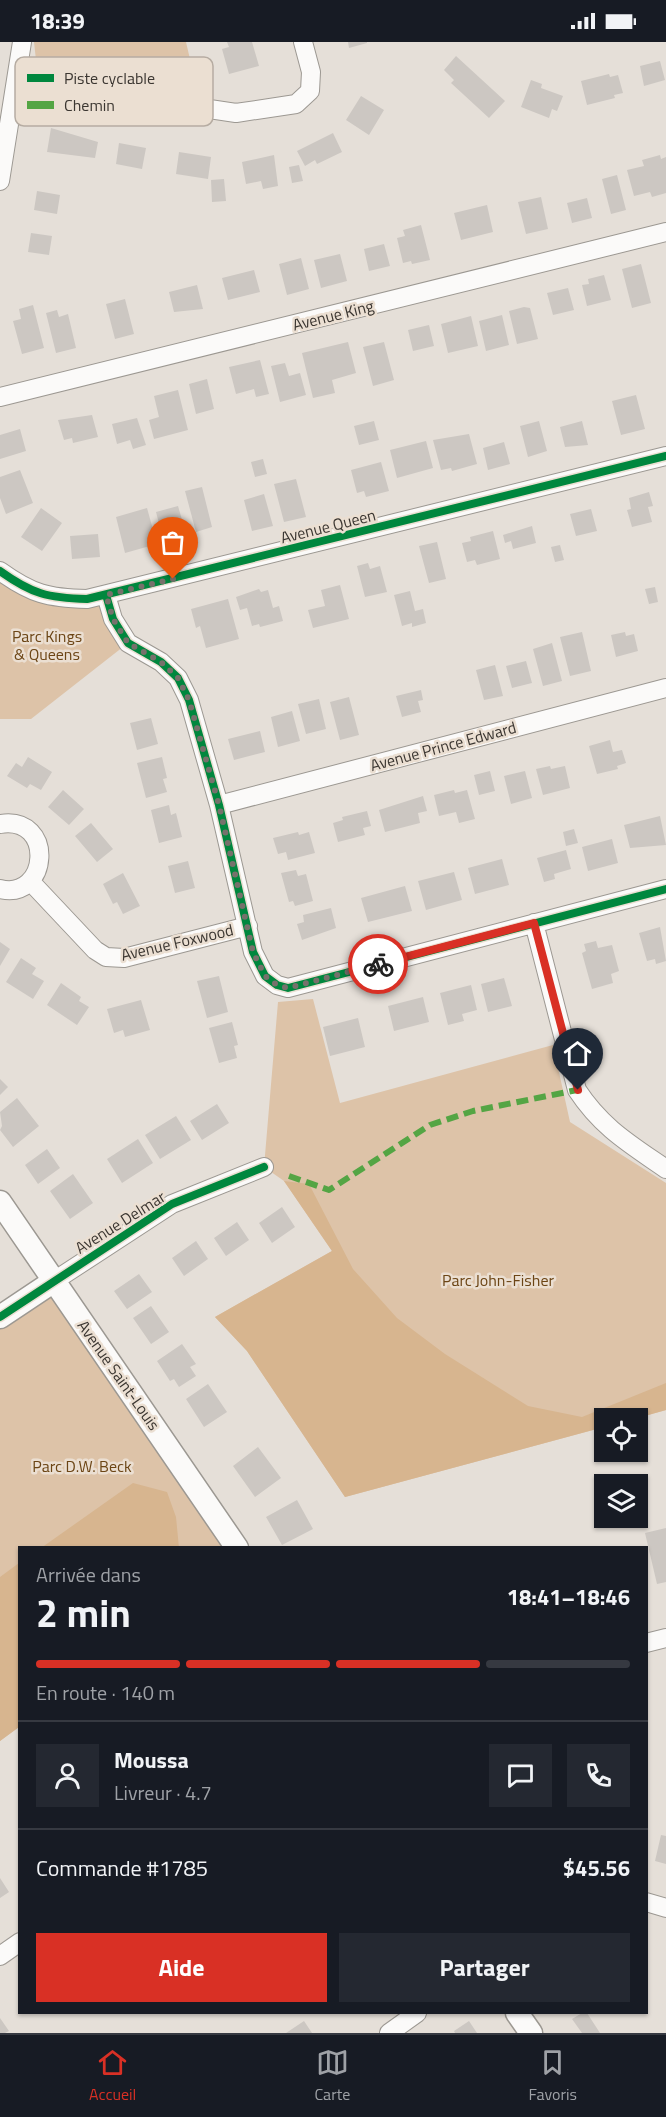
<!DOCTYPE html>
<html lang="fr">
<meta charset="utf-8">
<style>
:root{--surface:#171b24;--page:#242831;--text:#f1f3f6;--muted:#9ea1a6;--line:#363941;--accent:#d93025}
body{margin:0;font-family:"Titillium Web",sans-serif;background:var(--page);color:var(--text);height:100vh;display:flex;flex-direction:column;font-size:22px;white-space:nowrap}
*{box-sizing:border-box;margin:0}
p{font-size:20px;color:var(--muted)}
.icon{flex:none;width:33px;height:33px;fill:none;stroke:currentColor;stroke-width:2;stroke-linecap:round;stroke-linejoin:round}
.map{position:relative;flex:1;overflow:hidden}
.side{position:absolute;left:18px;top:1504px;width:630px;height:468px;display:flex;flex-direction:column;background:var(--surface);border-radius:0px;box-shadow:0 2px 4px #0004}
.side>*{flex:none}
.controls{position:absolute;left:594px;top:1366px;display:grid;gap:12px}
.controls a{display:grid;place-items:center;width:54px;height:54px;border-radius:0px;background:var(--surface);box-shadow:0 2px 4px #0004;font-size:30px}
.pin{position:absolute;display:grid;place-items:center;width:51px;height:51px;color:#fff;margin:-62px -26px;border-radius:50% 50% 50% 0;rotate:-45deg;box-shadow:0 0 6px #0007}
.pin .icon{rotate:45deg}
.courier{position:absolute;display:grid;place-items:center;width:60px;height:60px;margin:-30px;border:4px solid #d93025;border-radius:50%;background:#fff;color:#222;box-shadow:0 2px 8px #0007}
.overview em{font-style:normal;font-weight:700}
.overview div{display:flex;flex-direction:column-reverse}
.overview{display:flex;align-items:center;justify-content:space-between;height:102px;padding:0 18px}
h1{font-size:39px;font-weight:700;line-height:45px}
.bar{display:grid;grid-template-columns:repeat(4,1fr);gap:9px 6px;align-content:center;height:72px;padding:0 18px}
.bar i{height:8px;border-radius:4px;background:var(--line)}
.bar .on{background:var(--accent)}
.bar p{grid-column:span 4}
.line{display:flex;align-items:center;gap:15px;padding:0 18px;border-top:2px solid var(--line)}
.line div{flex:1}
.round{display:grid;place-items:center;flex:none;width:63px;height:63px;border-radius:0px;background:var(--page)}
.cta{display:flex;gap:12px;margin-top:auto;padding:12px 18px}
.cta a{flex:1;height:69px;border-radius:0px;background:var(--accent);color:#fff;font-size:24px;font-weight:700;line-height:69px;text-align:center}
.cta a+a{background:var(--page);color:var(--text)}
.status{display:flex;justify-content:space-between;align-items:center;height:42px;padding:0 30px;background:var(--surface);direction:ltr}
.status svg{height:16px;fill:currentColor}
.tabs{display:flex;justify-content:space-around;align-items:center;height:84px;border-top:2px solid var(--line);background:var(--surface);font-size:16px;color:var(--muted)}
.tabs a{display:grid;justify-items:center;gap:3px}
.tabs .on{color:var(--accent)}
.map>svg:first-child{display:block}
.green{fill:#ddc3a8}
.forest{fill:#d7b58f}
.building{fill:#ccc7c2}
.lines{fill:none;stroke-linecap:round;stroke-linejoin:round}
.minor-casing{stroke:#9c9892;stroke-width:20}
.tertiary-casing{stroke:#9c9892;stroke-width:25}
.minor{stroke:#fbfaf9;stroke-width:18}
.tertiary{stroke:#fbfaf9;stroke-width:22}
.quiet{stroke:#54a544;stroke-width:6;stroke-dasharray:12 6;stroke-linecap:butt}
.cycleway-casing{stroke:#ebdfd2;stroke-width:11}
.cycleway{stroke:#00873e;stroke-width:8}
.done{stroke:#76716b;stroke-width:6;stroke-dasharray:0 10.8}
.route{stroke:#d93025;stroke-width:8}
.labels{text-anchor:middle;dominant-baseline:central;stroke-width:5;stroke-linejoin:round;paint-order:stroke}
.street-label{font-size:16px;fill:#3b3631;stroke:#ebdfd2}
.park-label{font-size:16px;fill:#6c4515;stroke:#ebdfd2}
.key{fill:#ebdfd2;stroke:#b6aca2;stroke-width:1.5}
.key-label{font-size:16px;fill:#3b3631}
</style>
<div class="status"><b>18:39</b><svg viewBox="0 0 49 12"><path d="M0 12V9h3v3zM5 12V6h3v6zM10 12V3h3v9zM15 12V0h3v12zM26 1h20v11H26zM47 4h2v5h-2z"/></svg></div>
<div class="map">
<svg width="666" height="1991" viewBox="0 0 666 1991">
<rect width="100%" height="100%" fill="#e5dfd8"/>
<!-- green -->
<path class="green" d="M 34,0 L 186,0 L 199,56 L 48,32 L 48,28 L 36,18 Z
M 0,529 L 22,545 L 106,553 L 128,601 L 31,677 L 0,677 Z
M 313,957 L 340,1061 L 553,1003 L 570,1080 L 666,1141 L 666,1368 L 634,1377 L 604,1377 L 604,1385 L 345,1455 L 247,1309 L 215,1275 L 332,1209 L 284,1139 L 264,1125 L 278,960 Z
M 54,1239 L 232,1506 L 20,1506 L 19,1685 L 0,1699 L 0,1275 Z"/>
<!-- forest -->
<path class="forest" d="M 284,1139 L 309,1142 L 353,1227 L 397,1276 L 445,1312 L 528,1364 L 582,1375 L 666,1341 L 666,1368 L 634,1377 L 604,1377 L 604,1385 L 345,1455 L 247,1309 L 215,1275 L 332,1209 Z
M 133,1441 L 167,1450 L 176,1475 L 179,1506 L 41,1506 Z
M 19,1521 L 19,1685 L 0,1699 L 0,1535 Z"/>
<!-- building -->
<path class="building" d="M 227,0 L 252,0 L 259,24 L 229,32 L 222,7 L 229,5 Z
M 348,0 L 367,0 L 367,1 L 349,6 Z
M 456,14 L 505,59 L 489,76 L 451,41 L 454,38 L 444,28 Z
M 660,19 L 665,38 L 644,44 L 640,24 Z
M 609,32 L 610,35 L 618,33 L 623,51 L 614,53 L 615,56 L 587,63 L 581,39 Z
M 531,38 L 542,42 L 541,46 L 563,54 L 557,69 L 552,67 L 549,76 L 521,65 Z
M 361,54 L 384,68 L 369,93 L 346,78 Z
M 51,86 L 98,100 L 95,116 L 47,110 Z
M 333,91 L 342,110 L 317,122 L 315,118 L 305,124 L 297,109 Z
M 119,101 L 146,106 L 142,127 L 116,122 Z
M 179,110 L 211,115 L 208,137 L 176,132 Z
M 274,113 L 278,144 L 263,147 L 261,139 L 246,142 L 242,120 Z
M 660,113 L 661,117 L 666,115 L 666,151 L 652,155 L 650,150 L 634,154 L 627,128 L 644,124 L 642,118 Z
M 299,123 L 303,139 L 292,141 L 289,125 Z
M 617,133 L 626,168 L 611,172 L 602,137 Z
M 224,137 L 226,159 L 212,160 L 211,138 Z
M 37,149 L 60,153 L 57,172 L 34,168 Z
M 541,155 L 548,187 L 526,192 L 518,160 Z
M 587,156 L 592,176 L 572,181 L 567,161 Z
M 487,163 L 493,190 L 461,198 L 454,171 Z
M 421,183 L 430,218 L 412,222 L 411,219 L 403,221 L 397,196 L 405,194 L 403,188 Z
M 31,191 L 52,194 L 49,213 L 28,210 Z
M 384,202 L 390,224 L 369,229 L 364,207 Z
M 340,212 L 347,239 L 321,246 L 314,218 Z
M 301,216 L 309,247 L 287,253 L 279,222 Z
M 641,222 L 651,261 L 632,266 L 622,227 Z
M 254,228 L 260,250 L 228,258 L 222,236 Z
M 604,233 L 611,258 L 587,264 L 582,243 L 589,242 L 588,237 Z
M 197,243 L 203,267 L 174,270 L 169,250 Z
M 568,246 L 574,268 L 553,273 L 547,251 Z
M 125,257 L 134,292 L 115,297 L 106,262 Z
M 33,263 L 44,306 L 22,312 L 13,279 L 21,277 L 19,267 Z
M 524,265 L 530,266 L 538,297 L 517,302 L 509,269 Z
M 57,268 L 59,275 L 68,272 L 76,306 L 56,311 L 46,271 Z
M 502,273 L 509,303 L 486,309 L 479,279 Z
M 471,274 L 478,304 L 448,311 L 441,282 Z
M 429,283 L 434,304 L 413,309 L 408,288 Z
M 348,300 L 356,331 L 332,338 L 335,351 L 313,356 L 302,311 Z
M 384,300 L 394,338 L 373,344 L 363,305 Z
M 260,318 L 269,352 L 256,355 L 254,347 L 236,352 L 229,325 Z
M 285,321 L 289,334 L 300,331 L 306,353 L 280,360 L 271,324 Z
M 207,337 L 214,367 L 196,372 L 189,342 Z
M 178,348 L 188,388 L 154,397 L 149,378 L 159,375 L 154,354 Z
M 636,353 L 645,387 L 621,393 L 612,359 Z
M 92,373 L 98,395 L 73,401 L 72,396 L 64,398 L 58,378 Z
M 137,376 L 146,403 L 133,407 L 130,398 L 117,402 L 112,382 Z
M 374,379 L 379,398 L 359,403 L 354,384 Z
M 539,379 L 547,409 L 528,415 L 520,384 Z
M 582,379 L 588,403 L 565,405 L 560,385 Z
M 20,387 L 26,409 L 0,417 L 0,393 Z
M 469,392 L 477,422 L 452,429 L 451,426 L 441,428 L 433,398 Z
M 426,399 L 433,426 L 397,436 L 390,408 Z
M 504,400 L 510,422 L 488,428 L 483,406 Z
M 263,417 L 267,432 L 255,435 L 251,420 Z
M 381,420 L 389,449 L 366,455 L 364,449 L 357,451 L 351,428 Z
M 20,428 L 33,461 L 6,472 L 0,456 L 0,435 Z
M 296,437 L 306,475 L 284,480 L 274,442 Z
M 202,445 L 212,485 L 196,490 L 185,449 Z
M 649,450 L 653,464 L 648,465 L 652,480 L 632,485 L 627,468 L 631,467 L 629,456 Z
M 264,452 L 273,484 L 252,489 L 244,458 Z
M 178,464 L 187,495 L 164,501 L 156,470 Z
M 41,466 L 62,481 L 42,509 L 21,495 Z
M 147,466 L 157,502 L 125,511 L 116,475 Z
M 591,467 L 597,489 L 576,494 L 570,472 Z
M 532,484 L 536,501 L 513,507 L 511,499 L 505,501 L 503,493 Z
M 493,489 L 500,517 L 477,523 L 475,518 L 467,520 L 462,501 L 471,499 L 470,495 Z
M 98,492 L 100,515 L 72,517 L 70,494 Z
M 437,500 L 446,537 L 429,541 L 419,504 Z
M 560,503 L 564,518 L 555,520 L 551,505 Z
M 368,521 L 370,527 L 380,524 L 387,550 L 365,555 L 357,524 Z
M 340,543 L 349,577 L 313,586 L 308,568 L 325,564 L 321,548 Z
M 655,545 L 658,560 L 649,562 L 645,547 Z
M 259,547 L 261,550 L 268,548 L 273,566 L 279,564 L 283,579 L 260,585 L 259,582 L 252,584 L 247,566 L 240,568 L 236,555 Z
M 410,549 L 415,569 L 423,567 L 426,581 L 412,585 L 412,581 L 402,584 L 394,553 Z
M 228,557 L 239,597 L 206,606 L 200,584 L 196,586 L 191,567 Z
M 582,590 L 591,629 L 570,634 L 560,595 Z
M 625,590 L 626,594 L 634,592 L 638,609 L 616,615 L 611,593 Z
M 552,601 L 562,639 L 543,644 L 533,607 Z
M 526,619 L 532,641 L 512,646 L 506,624 Z
M 495,623 L 503,654 L 484,658 L 476,628 Z
M 421,648 L 423,658 L 418,659 L 421,670 L 402,675 L 396,654 Z
M 349,655 L 359,693 L 340,698 L 330,660 Z
M 319,657 L 326,687 L 306,692 L 298,662 Z
M 292,669 L 300,699 L 278,705 L 271,675 Z
M 151,676 L 158,702 L 137,708 L 130,681 Z
M 260,689 L 265,710 L 234,718 L 228,697 Z
M 610,698 L 613,710 L 622,708 L 626,721 L 617,724 L 618,727 L 597,732 L 589,704 Z
M 28,715 L 52,730 L 41,748 L 30,742 L 27,746 L 7,734 L 16,721 L 22,725 Z
M 162,715 L 167,736 L 163,737 L 167,750 L 146,756 L 137,721 Z
M 550,724 L 551,727 L 565,724 L 570,746 L 543,753 L 536,727 Z
M 490,729 L 495,749 L 479,753 L 474,733 Z
M 525,729 L 532,756 L 511,762 L 504,734 Z
M 63,748 L 84,767 L 69,783 L 48,765 Z
M 454,748 L 455,751 L 467,748 L 475,777 L 459,781 L 456,770 L 439,774 L 434,753 Z
M 423,754 L 427,769 L 418,771 L 420,781 L 385,790 L 379,768 Z
M 169,763 L 171,773 L 176,771 L 182,795 L 159,801 L 151,768 Z
M 367,769 L 371,784 L 363,786 L 365,793 L 338,800 L 333,781 L 343,778 L 342,775 Z
M 660,774 L 666,803 L 630,806 L 624,783 Z
M 91,781 L 113,807 L 97,820 L 75,794 Z
M 574,787 L 578,801 L 566,804 L 563,790 Z
M 298,790 L 299,793 L 309,790 L 315,811 L 288,818 L 286,810 L 278,812 L 273,796 Z
M 612,797 L 618,821 L 588,829 L 582,805 Z
M 566,808 L 571,827 L 554,832 L 555,837 L 544,840 L 537,816 Z
M 502,817 L 509,843 L 475,852 L 468,826 Z
M 188,819 L 195,846 L 175,851 L 168,824 Z
M 296,828 L 298,834 L 306,832 L 313,859 L 295,864 L 293,859 L 289,860 L 281,831 Z
M 454,830 L 462,858 L 426,868 L 418,839 Z
M 123,831 L 140,864 L 123,872 L 117,860 L 113,862 L 103,842 Z
M 405,844 L 412,869 L 368,880 L 361,856 Z
M 331,866 L 336,886 L 302,898 L 297,882 L 304,880 L 303,873 Z
M 660,885 L 666,919 L 656,922 L 655,917 L 647,919 L 639,891 Z
M 596,899 L 598,906 L 612,903 L 619,929 L 611,932 L 613,941 L 592,947 L 582,911 L 586,909 L 584,902 Z
M 0,900 L 10,907 L 0,924 Z
M 21,916 L 36,926 L 32,932 L 44,939 L 33,957 L 6,940 Z
M 219,934 L 228,970 L 207,976 L 197,939 Z
M 504,936 L 512,964 L 488,970 L 481,942 Z
M 61,941 L 81,955 L 79,959 L 89,965 L 77,983 L 47,963 Z
M 471,943 L 477,968 L 462,972 L 464,979 L 448,983 L 440,951 Z
M 423,955 L 429,980 L 394,989 L 388,964 Z
M 141,958 L 150,988 L 125,995 L 123,988 L 114,991 L 107,967 Z
M 358,976 L 365,1005 L 330,1014 L 323,985 Z
M 232,980 L 238,1003 L 234,1004 L 237,1016 L 219,1021 L 209,986 Z
M 0,1037 L 8,1045 L 0,1053 Z
M 17,1056 L 39,1084 L 13,1105 L 0,1088 L 2,1084 L 0,1070 Z
M 217,1062 L 229,1081 L 202,1098 L 190,1079 Z
M 176,1074 L 191,1098 L 160,1117 L 145,1093 Z
M 138,1097 L 153,1121 L 122,1141 L 107,1117 Z
M 47,1107 L 60,1126 L 38,1142 L 25,1123 Z
M 73,1132 L 93,1161 L 70,1177 L 50,1149 Z
M 282,1165 L 295,1185 L 272,1201 L 259,1181 Z
M 237,1180 L 249,1198 L 226,1214 L 214,1196 Z
M 196,1199 L 208,1217 L 184,1234 L 172,1216 Z
M 139,1232 L 152,1250 L 127,1267 L 114,1249 Z
M 151,1264 L 169,1290 L 151,1302 L 133,1276 Z
M 182,1302 L 196,1322 L 190,1325 L 196,1334 L 179,1345 L 174,1337 L 170,1339 L 157,1319 Z
M 208,1342 L 227,1370 L 204,1385 L 186,1357 Z
M 258,1405 L 281,1436 L 255,1455 L 233,1424 Z
M 297,1458 L 313,1487 L 282,1503 L 266,1475 Z
M 666,1486 L 666,1540 L 657,1542 L 645,1491 Z
M 661,1793 L 666,1794 L 666,1822 L 655,1819 Z
M 0,1836 L 9,1850 L 0,1856 Z
M 582,1971 L 587,1971 L 600,1991 L 582,1991 L 572,1977 Z
M 0,1976 L 9,1989 L 5,1991 L 0,1991 Z
M 304,1979 L 312,1991 L 286,1991 Z
M 469,1979 L 477,1991 L 455,1991 L 454,1989 Z"/>
<g class="lines">
<!-- minor casing -->
<g class="minor-casing">
<path id="minor" d="M 16,38 L 236,71 L 296,62 L 310,49 L 311,30 L 303,0
M 0,139 L 22,0
M 0,355 L 666,190
M 0,529 C 32,552 48,556 87,557 L 666,414
M 106,553 L 113,577 L 128,601 L 161,620 L 178,636 L 189,658 L 219,763 L 253,910 L 265,934 L 277,943 L 288,946 L 666,847
M 219,763 L 666,646
M 0,782 C 56,773 49,859 0,847
M 30,839 L 95,908 L 106,915 L 124,916 L 248,884
M 534,881 L 577,1048 C 602,1086 630,1102 666,1127
M 54,1239 L 172,1162 L 264,1125
M 646,1601 L 666,1596
M 646,1860 L 666,1866
M 0,1914 L 20,1900
M 389,1991 L 417,1971"/>
</g>
<!-- tertiary casing -->
<g class="tertiary-casing">
<path id="tertiary" d="M 0,1160 L 237,1506
M 0,1275 L 54,1239
M 517,1971 L 531,1991"/>
</g>
<!-- minor -->
<use href="#minor" class="minor"/>
<!-- tertiary -->
<use href="#tertiary" class="tertiary"/>
<!-- quiet -->
<path class="quiet" d="M 289,1134 L 329,1148 L 430,1083 L 473,1069 L 577,1048"/>
<!-- cycleway casing -->
<g class="cycleway-casing">
<path id="cycleway" d="M 0,529 C 32,552 48,556 87,557 L 666,414
M 106,553 L 113,577 L 128,601 L 161,620 L 178,636 L 189,658 L 219,763 L 253,910 L 265,934 L 277,943 L 288,946 L 666,847
M 0,1275 L 172,1162 L 264,1125"/>
</g>
<!-- cycleway -->
<use href="#cycleway" class="cycleway"/>
</g>
<g class="lines">
<!-- done -->
<path class="done" d="M 173,537 L 106,553 L 113,577 L 128,601 L 161,620 L 178,636 L 189,658 L 219,763 L 253,910 L 265,934 L 277,943 L 288,946 L 378,922"/>
<!-- route -->
<path class="route" d="M 378,922 L 534,881 L 578,1048"/>
</g>
<g class="labels">
<!-- street labels -->
<g class="street-label">
<text transform="translate(333 273) rotate(-14)">Avenue King</text>
<text transform="translate(328 484) rotate(-14)">Avenue Queen</text>
<text transform="translate(443 704) rotate(-15)">Avenue Prince Edward</text>
<text transform="translate(177 900) rotate(-13)">Avenue Foxwood</text>
<text transform="translate(120 1180) rotate(-32)">Avenue Delmar</text>
<text transform="translate(119 1333) rotate(55)">Avenue Saint-Louis</text>
</g>
<!-- park labels -->
<g class="park-label">
<text x="47" y="594">Parc Kings<tspan x="47" dy="18">&amp; Queens</tspan></text>
<text x="498" y="1238">Parc John-Fisher</text>
<text x="82" y="1424">Parc D.W. Beck</text>
</g>
</g>
<!-- legend -->
<rect x="15" y="15" width="198" height="69" rx="9" class="key"/>
<rect x="27" y="32" width="27" height="8" fill="#00873e"/>
<rect x="27" y="59" width="27" height="8" fill="#54a544"/>
<g class="key-label">
<text x="64" y="42">Piste cyclable</text>
<text x="64" y="69">Chemin</text>
</g>
</svg>
<div class="controls">
<a><svg class="icon" aria-label="locate" viewBox="0 0 24 24"><circle cx="12" cy="12" r="6"/><path d="M12 2v4M12 18v4M2 12h4M18 12h4"/></svg></a>
<a><svg class="icon" aria-label="layers" viewBox="0 0 24 24"><path d="M12 4l9 5-9 5-9-5zM3 14l9 5 9-5"/></svg></a>
</div>
<div class="pin" style="left:173px;top:537px;background:#ea580c"><svg class="icon" aria-label="bag" viewBox="0 0 24 24"><path d="M5 8h14l-1 12H6zM9 8a3 3 0 0 1 6 0"/></svg></div>
<div class="pin" style="left:578px;top:1048px;background:#1f2937"><svg class="icon" aria-label="home" viewBox="0 0 24 24"><path d="M3 11l9-7 9 7M6 9v11h12V9"/></svg></div>
<div class="courier" style="left:378px;top:922px"><svg class="icon" aria-label="bike" viewBox="0 0 24 24"><circle cx="6" cy="16" r="4"/><circle cx="18" cy="16" r="4"/><path d="M6 16l4-8h5l3 8M10 8l3 8H6M13 5h3"/></svg></div>
<section class="side">
<div class="overview"><div><h1>2 min</h1><p>Arrivée dans</p></div><em>18:41–18:46</em></div>
<div class="bar"><i class="on"></i><i class="on"></i><i class="on"></i><i></i><p>En route · 140 m</p></div>
<div class="line" style="height:108px"><a class="round"><svg class="icon" aria-label="person" viewBox="0 0 24 24"><circle cx="12" cy="8" r="4"/><path d="M4 21q1-7 8-7t8 7"/></svg></a><div><b>Moussa</b><p>Livreur · 4.7</p></div><a class="round"><svg class="icon" aria-label="chat" viewBox="0 0 24 24"><path d="M4 5h16v11H9l-5 4z"/></svg></a><a class="round"><svg class="icon" aria-label="phone" viewBox="0 0 24 24"><path d="M5 4h4l2 5-3 2q2 4 5 5l2-3 5 2v4C11 20 4 13 5 4z"/></svg></a></div>
<div class="line" style="height:78px"><div>Commande #1785</div><b>$45.56</b></div>
<div class="cta"><a>Aide</a><a>Partager</a></div>
</section>
</div>
<nav class="tabs">
<a class="on"><svg class="icon" aria-label="home" viewBox="0 0 24 24"><path d="M3 11l9-7 9 7M6 9v11h12V9"/></svg>Accueil</a>
<a><svg class="icon" aria-label="map" viewBox="0 0 24 24"><path d="M3 6l6-2 6 2 6-2v14l-6 2-6-2-6 2zM9 4v14M15 6v14"/></svg>Carte</a>
<a><svg class="icon" aria-label="saved" viewBox="0 0 24 24"><path d="M7 4h10v16l-5-4-5 4z"/></svg>Favoris</a>
</nav>
